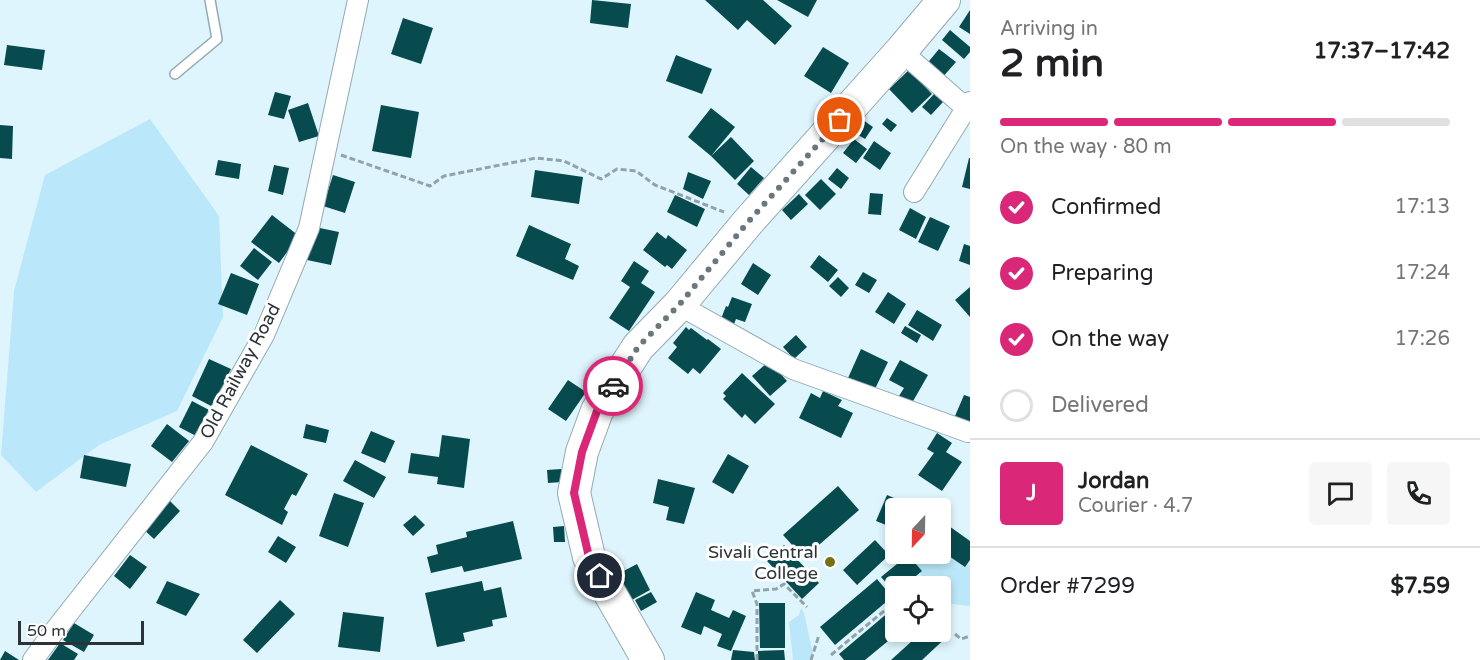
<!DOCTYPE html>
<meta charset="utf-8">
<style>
:root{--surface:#fff;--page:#f6f6f6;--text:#202124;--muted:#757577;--line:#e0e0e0;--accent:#db2777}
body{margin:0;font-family:"Varela Round",sans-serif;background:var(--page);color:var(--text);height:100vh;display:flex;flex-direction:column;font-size:22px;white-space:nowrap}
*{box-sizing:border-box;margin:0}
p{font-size:20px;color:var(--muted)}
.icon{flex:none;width:33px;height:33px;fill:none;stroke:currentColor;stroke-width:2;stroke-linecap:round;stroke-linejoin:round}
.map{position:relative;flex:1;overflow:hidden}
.panel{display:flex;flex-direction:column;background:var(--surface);width:510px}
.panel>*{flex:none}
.needle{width:39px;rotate:202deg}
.fabs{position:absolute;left:885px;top:498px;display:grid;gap:12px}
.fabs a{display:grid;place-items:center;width:66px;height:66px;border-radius:6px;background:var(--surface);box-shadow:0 3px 9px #0003;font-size:30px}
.scale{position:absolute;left:18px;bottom:15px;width:126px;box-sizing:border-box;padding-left:6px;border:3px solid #2b3337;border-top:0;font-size:16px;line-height:21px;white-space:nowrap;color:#2b3337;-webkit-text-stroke:4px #fefefe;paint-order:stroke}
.pin{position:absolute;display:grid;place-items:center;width:51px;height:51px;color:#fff;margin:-26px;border:3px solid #fff;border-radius:50%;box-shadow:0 2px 6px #0007}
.courier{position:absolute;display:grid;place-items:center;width:60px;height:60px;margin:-30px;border:4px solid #db2777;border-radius:50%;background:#fff;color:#222;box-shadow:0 2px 8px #0007}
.head em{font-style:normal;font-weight:800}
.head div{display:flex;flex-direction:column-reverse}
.head{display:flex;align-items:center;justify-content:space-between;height:102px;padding:0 30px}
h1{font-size:39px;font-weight:800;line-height:45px}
.bar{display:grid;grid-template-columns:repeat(4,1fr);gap:9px 6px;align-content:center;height:72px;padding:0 30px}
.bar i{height:8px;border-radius:4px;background:var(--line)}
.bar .active{background:var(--accent)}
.bar p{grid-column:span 4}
.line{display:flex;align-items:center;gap:15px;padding:0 30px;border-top:2px solid var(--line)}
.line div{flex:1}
.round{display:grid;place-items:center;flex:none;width:63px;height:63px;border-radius:6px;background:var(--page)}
ol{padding:0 30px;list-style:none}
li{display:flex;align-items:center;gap:18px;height:66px}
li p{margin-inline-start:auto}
li .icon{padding:6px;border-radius:50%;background:var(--accent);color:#fff;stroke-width:4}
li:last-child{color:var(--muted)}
li i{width:33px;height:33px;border:3px solid var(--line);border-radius:50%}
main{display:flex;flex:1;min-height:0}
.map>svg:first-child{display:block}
.green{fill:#bae7f9}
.building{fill:#074b4f}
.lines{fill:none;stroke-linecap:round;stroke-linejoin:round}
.service-casing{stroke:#94a9b2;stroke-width:12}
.minor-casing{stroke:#94a9b2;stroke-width:22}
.trunk-casing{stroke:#94a9b2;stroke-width:34}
.path{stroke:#92a2a9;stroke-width:3;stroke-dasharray:6 3;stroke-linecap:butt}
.service{stroke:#fff;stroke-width:9}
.minor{stroke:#fff;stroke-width:20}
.trunk{stroke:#fff;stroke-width:32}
.done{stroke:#6a777d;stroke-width:6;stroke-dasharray:0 10.8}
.route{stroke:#db2777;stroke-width:8}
.poi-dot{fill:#777011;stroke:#fefefe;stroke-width:2}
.labels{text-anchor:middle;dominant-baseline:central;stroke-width:6;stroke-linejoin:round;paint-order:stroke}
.street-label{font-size:18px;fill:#2b3337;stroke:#fefefe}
.poi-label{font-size:18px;fill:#2b3337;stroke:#fefefe;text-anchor:end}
</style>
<main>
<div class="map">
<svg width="970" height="660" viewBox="0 0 970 660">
<rect width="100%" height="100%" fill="#dff5fe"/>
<!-- green -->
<path class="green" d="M 150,119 L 219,216 L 223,317 L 177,411 L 99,445 L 36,492 L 1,455 L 14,291 L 45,175 Z
M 941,550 L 970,565 L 970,606 L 943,603 L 941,600 L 940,586 L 929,586 L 923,580 L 912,554 L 940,554 Z
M 801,608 L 804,613 L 813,654 L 810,660 L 793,660 L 789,622 L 799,615 Z"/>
<!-- building -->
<path class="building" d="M 592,0 L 631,4 L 628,28 L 590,23 Z
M 705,0 L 763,0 L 792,26 L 775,45 L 747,20 L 738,30 Z
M 777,0 L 817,0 L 808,17 Z
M 970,10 L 970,34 L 959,27 Z
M 403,18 L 433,28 L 421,64 L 391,54 Z
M 950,30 L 970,47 L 970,52 L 964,59 L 942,40 Z
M 7,45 L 45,50 L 42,70 L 4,65 Z
M 823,47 L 849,63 L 831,93 L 804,76 Z
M 939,49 L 956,62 L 941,79 L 925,66 Z
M 676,55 L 712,69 L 702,94 L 666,81 Z
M 909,70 L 932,94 L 912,113 L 889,89 Z
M 275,92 L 291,96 L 284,119 L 268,115 Z
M 934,94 L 943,102 L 931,115 L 922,107 Z
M 308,103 L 319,136 L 299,142 L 288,110 Z
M 381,105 L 419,112 L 411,158 L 372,151 Z
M 711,108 L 735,127 L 711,156 L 688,137 Z
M 887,118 L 897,125 L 891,132 L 882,124 Z
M 863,120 L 873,127 L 865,139 L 855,133 Z
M 0,125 L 13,126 L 12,159 L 0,158 Z
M 731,137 L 754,161 L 735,180 L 711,156 Z
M 854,139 L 867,149 L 856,163 L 843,153 Z
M 874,141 L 891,153 L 880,170 L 863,158 Z
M 969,158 L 970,158 L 970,189 L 962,187 Z
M 218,160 L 241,164 L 239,179 L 215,175 Z
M 274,165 L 289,168 L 283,195 L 268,191 Z
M 751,167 L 764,178 L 749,195 L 737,184 Z
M 837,168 L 849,178 L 841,189 L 828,179 Z
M 535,170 L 583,177 L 579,204 L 531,197 Z
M 688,172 L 711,181 L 703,199 L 683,189 Z
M 333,175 L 355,182 L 345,213 L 323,206 Z
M 821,179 L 836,194 L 820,210 L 805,195 Z
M 870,193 L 883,194 L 881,215 L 868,214 Z
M 799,194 L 808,204 L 791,220 L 782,210 Z
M 675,195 L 705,209 L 697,227 L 667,212 Z
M 910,208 L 926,217 L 916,239 L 899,230 Z
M 272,215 L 299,236 L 279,263 L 251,242 Z
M 930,217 L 950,226 L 938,251 L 918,242 Z
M 529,225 L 571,244 L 565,259 L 579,266 L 573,280 L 516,256 Z
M 315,227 L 339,232 L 331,265 L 307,260 Z
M 657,232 L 666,239 L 668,235 L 687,250 L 672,269 L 667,265 L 665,267 L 643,250 Z
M 964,244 L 970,246 L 970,265 L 959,261 Z
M 254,248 L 272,262 L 258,280 L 240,266 Z
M 819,255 L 838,270 L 828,282 L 810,267 Z
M 634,261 L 649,271 L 641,283 L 655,292 L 629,331 L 609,318 L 630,287 L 621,281 Z
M 753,263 L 771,275 L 758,295 L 741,284 Z
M 863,272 L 877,280 L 869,293 L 855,285 Z
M 231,273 L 259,284 L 247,315 L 218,304 Z
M 838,277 L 849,288 L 841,297 L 829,286 Z
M 970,287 L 970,317 L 955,300 Z
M 888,292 L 906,304 L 894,324 L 875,312 Z
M 732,297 L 752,304 L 745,322 L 736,319 L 732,329 L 719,324 L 726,306 L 728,307 Z
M 917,310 L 942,325 L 933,341 L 908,325 Z
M 905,326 L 921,335 L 917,343 L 901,333 Z
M 686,327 L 689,330 L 691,328 L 707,340 L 708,339 L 721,349 L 700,374 L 693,368 L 688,374 L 668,358 L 677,347 L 673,343 Z
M 796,335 L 807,347 L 794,359 L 783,347 Z
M 861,349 L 888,362 L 874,391 L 848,378 Z
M 209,359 L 231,369 L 213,407 L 192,396 Z
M 900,360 L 928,375 L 912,403 L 899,396 L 904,388 L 889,380 Z
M 769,361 L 787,381 L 770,396 L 752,376 Z
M 742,373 L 775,404 L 755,424 L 745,414 L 742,418 L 723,399 L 726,396 L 723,393 Z
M 568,380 L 586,392 L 566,421 L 548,409 Z
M 823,391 L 842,400 L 838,406 L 853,413 L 841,438 L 799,418 L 811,393 L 820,398 Z
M 964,395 L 970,397 L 970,422 L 955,416 Z
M 192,401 L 211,411 L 198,437 L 179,427 Z
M 167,424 L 189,441 L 172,462 L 151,446 Z
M 306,424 L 329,430 L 326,443 L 303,438 Z
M 371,431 L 395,441 L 385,463 L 361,453 Z
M 937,433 L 952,443 L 946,452 L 962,462 L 942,491 L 918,475 L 934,453 L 927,449 Z
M 442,435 L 470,439 L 464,488 L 437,484 L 438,477 L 408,473 L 411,453 L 439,457 Z
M 251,445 L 308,474 L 296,496 L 292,494 L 284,509 L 288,512 L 282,525 L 225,495 Z
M 728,454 L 749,466 L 733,494 L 712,482 Z
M 84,455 L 131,464 L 126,487 L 80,478 Z
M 355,460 L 386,477 L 374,498 L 343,481 Z
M 561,469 L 562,482 L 548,483 L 547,470 Z
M 658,479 L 695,488 L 684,524 L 666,520 L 669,507 L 653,503 Z
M 838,486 L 859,510 L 804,558 L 783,535 Z
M 334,493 L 364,503 L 348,547 L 319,536 Z
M 887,495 L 918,508 L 896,508 L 896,529 L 876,521 Z
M 169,500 L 180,511 L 154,539 L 142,528 Z
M 415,515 L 425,525 L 413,536 L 403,525 Z
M 513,521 L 522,559 L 464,572 L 462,566 L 431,573 L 427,557 L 438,554 L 436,545 L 467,537 L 466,532 Z
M 942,521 L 970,541 L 970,560 L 965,567 L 940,550 L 940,523 Z
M 564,526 L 565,542 L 554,542 L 553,527 Z
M 278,536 L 296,547 L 286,563 L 268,552 Z
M 875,540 L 889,555 L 857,585 L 843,570 Z
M 784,545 L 819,583 L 802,599 L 767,561 Z
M 130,555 L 147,567 L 130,589 L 114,576 Z
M 908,555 L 922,571 L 904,586 L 896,586 L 896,594 L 881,577 Z
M 637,564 L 650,590 L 630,601 L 616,575 Z
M 877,579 L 892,597 L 835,645 L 820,627 Z
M 167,581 L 200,594 L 186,616 L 156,603 Z
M 482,581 L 484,591 L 501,587 L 507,617 L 492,620 L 493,626 L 463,633 L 465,641 L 437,647 L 425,593 Z
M 651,592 L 657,602 L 641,611 L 635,600 Z
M 696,592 L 715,600 L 711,610 L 729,618 L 733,610 L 746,616 L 731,651 L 717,646 L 722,634 L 704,626 L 701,635 L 681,627 Z
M 280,600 L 295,614 L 257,653 L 243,640 Z
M 759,603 L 785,603 L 785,648 L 760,648 Z
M 896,606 L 896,632 L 899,632 L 865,660 L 844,660 L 839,654 Z
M 343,612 L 384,617 L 380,652 L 338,647 Z
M 940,621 L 951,633 L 922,660 L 891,660 L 922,632 L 940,632 Z
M 74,623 L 94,635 L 84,652 L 63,640 Z
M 60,643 L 78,654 L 74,660 L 48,660 Z
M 733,650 L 754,652 L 755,660 L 731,660 Z
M 784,650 L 785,660 L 758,660 L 758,651 Z
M 5,651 L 19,660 L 0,660 Z"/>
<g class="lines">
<!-- service casing -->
<g class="service-casing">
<path id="service" d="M 175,74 L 217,39 L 210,0"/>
</g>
<!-- minor casing -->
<g class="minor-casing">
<path id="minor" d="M 901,51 L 966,108
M 914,192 L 970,102
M 679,305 L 793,369 L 968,432
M 33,660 L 52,634 L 203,442 L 264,335 L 309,228 L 358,0"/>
</g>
<!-- trunk casing -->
<g class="trunk-casing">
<path id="trunk" d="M 648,660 L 589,557 L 574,493 L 582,452 L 597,411 L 638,347 L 679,305 L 748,222 L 901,51 L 944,0"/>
</g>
<!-- path -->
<path class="path" d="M 341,155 L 430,186 L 444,176 L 536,158 L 564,161 L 601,179 L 617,169 L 636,171 L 655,185 L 724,212
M 955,634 L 961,639 L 970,636
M 831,655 L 896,601
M 757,660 L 757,604 L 752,591 L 776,589 L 784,584 L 807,607
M 811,660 L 819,635"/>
<!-- service -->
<use href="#service" class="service"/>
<!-- minor -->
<use href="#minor" class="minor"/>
<!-- trunk -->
<use href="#trunk" class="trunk"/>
</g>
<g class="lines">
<!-- done -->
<path class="done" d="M 613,386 L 638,347 L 679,305 L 748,222 L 840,120"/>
<!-- route -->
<path class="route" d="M 600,576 L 589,557 L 574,493 L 582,452 L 597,411 L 613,386"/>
</g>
<!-- markers -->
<circle class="poi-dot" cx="830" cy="562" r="6"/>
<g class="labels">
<!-- street labels -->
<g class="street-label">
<text transform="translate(240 371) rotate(-62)">Old Railway Road</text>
</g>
<!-- poi labels -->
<g class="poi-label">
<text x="818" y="552">Sivali Central<tspan x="818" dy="21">College</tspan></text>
</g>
</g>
</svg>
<div class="fabs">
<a><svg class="needle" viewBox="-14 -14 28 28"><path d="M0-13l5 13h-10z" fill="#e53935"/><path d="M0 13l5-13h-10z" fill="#757577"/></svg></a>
<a><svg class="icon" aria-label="locate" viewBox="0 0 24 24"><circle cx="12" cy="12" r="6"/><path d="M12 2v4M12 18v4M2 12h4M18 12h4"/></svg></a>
</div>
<div class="scale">50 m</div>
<div class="pin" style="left:840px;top:120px;background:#ea580c"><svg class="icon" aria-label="bag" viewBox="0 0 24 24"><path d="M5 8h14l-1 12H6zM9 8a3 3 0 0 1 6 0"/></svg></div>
<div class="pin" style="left:600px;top:576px;background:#1f2937"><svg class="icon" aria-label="home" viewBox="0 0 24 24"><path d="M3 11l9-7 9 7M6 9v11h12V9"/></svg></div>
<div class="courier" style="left:613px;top:386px"><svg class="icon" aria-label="car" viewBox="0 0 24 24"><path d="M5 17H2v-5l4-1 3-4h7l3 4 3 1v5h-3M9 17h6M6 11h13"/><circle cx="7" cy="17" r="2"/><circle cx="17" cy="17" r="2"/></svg></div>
</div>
<section class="panel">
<div class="head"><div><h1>2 min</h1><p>Arriving in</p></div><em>17:37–17:42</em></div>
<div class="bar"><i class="active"></i><i class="active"></i><i class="active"></i><i></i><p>On the way · 80 m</p></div>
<ol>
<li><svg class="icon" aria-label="check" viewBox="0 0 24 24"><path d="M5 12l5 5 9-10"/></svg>Confirmed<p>17:13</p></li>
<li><svg class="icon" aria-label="check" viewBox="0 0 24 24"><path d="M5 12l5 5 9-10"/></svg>Preparing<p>17:24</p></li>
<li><svg class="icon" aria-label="check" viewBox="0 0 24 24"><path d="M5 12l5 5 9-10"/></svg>On the way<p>17:26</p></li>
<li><i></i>Delivered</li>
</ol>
<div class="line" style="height:108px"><b class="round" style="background:var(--accent);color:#fff">J</b><div><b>Jordan</b><p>Courier · 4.7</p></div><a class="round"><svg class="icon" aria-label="chat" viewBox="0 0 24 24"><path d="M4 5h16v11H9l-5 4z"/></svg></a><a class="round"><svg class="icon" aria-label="phone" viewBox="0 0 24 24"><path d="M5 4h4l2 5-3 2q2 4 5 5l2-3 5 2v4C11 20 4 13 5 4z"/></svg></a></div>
<div class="line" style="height:78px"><div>Order #7299</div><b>$7.59</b></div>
</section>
</main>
